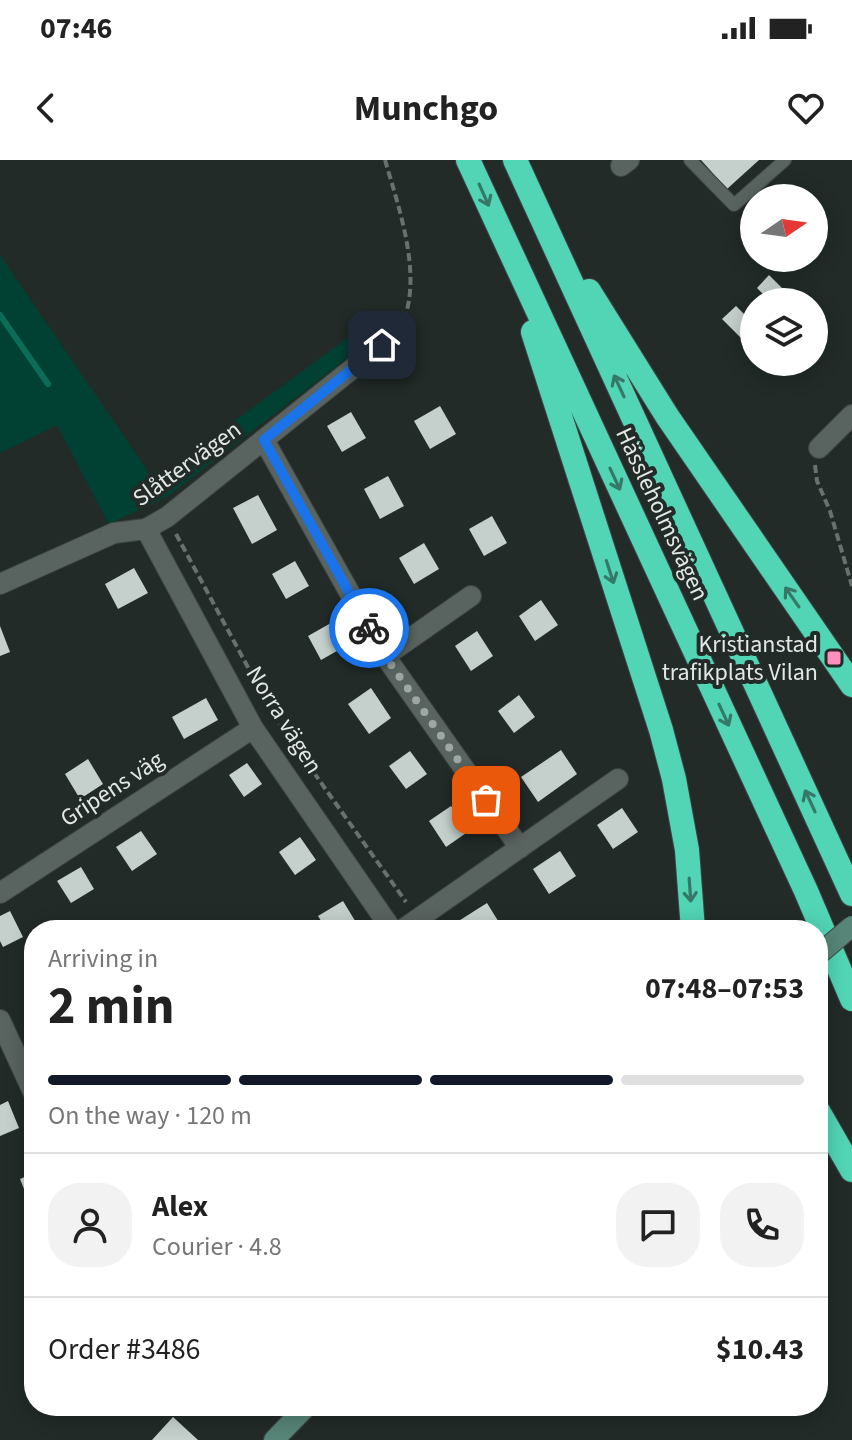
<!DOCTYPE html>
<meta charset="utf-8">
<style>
:root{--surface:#fff;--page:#f2f2f2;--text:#222;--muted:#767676;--line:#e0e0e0;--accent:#111827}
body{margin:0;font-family:"Source Sans 3",sans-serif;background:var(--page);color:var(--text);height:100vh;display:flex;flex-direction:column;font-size:30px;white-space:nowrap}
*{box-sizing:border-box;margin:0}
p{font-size:26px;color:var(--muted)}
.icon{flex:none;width:44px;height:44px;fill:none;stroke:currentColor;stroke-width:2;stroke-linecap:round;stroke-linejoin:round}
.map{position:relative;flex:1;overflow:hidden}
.sheet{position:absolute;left:24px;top:760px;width:804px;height:496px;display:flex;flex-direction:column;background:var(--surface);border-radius:32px;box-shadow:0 4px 20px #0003}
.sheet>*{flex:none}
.needle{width:52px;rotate:77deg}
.fabs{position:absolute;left:740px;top:24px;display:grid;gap:16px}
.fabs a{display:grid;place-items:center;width:88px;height:88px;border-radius:50%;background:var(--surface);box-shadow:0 4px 20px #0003;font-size:40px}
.pin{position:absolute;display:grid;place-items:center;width:68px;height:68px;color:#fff;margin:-34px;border-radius:16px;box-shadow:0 4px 12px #0006}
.courier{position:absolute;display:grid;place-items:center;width:80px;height:80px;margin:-40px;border:6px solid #1a73e8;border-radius:50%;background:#fff;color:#222;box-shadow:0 2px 10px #0007}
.head em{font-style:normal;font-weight:700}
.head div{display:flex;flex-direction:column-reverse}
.head{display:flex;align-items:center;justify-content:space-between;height:136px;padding:0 24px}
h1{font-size:52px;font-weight:700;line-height:60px}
.bar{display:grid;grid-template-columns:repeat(4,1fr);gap:12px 8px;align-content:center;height:96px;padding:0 24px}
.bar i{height:10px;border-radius:6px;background:var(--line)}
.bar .selected{background:var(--accent)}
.bar p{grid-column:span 4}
.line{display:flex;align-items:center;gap:20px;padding:0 24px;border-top:2px solid var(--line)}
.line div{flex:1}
.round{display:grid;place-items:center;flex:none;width:84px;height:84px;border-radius:32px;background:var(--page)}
.status{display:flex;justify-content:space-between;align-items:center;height:56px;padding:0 40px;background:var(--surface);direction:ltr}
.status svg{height:22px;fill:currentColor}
header{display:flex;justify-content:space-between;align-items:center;height:104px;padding:0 24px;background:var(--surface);font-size:36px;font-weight:700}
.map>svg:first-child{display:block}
.green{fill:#004133}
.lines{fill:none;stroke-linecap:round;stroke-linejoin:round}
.stream{stroke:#0b6c58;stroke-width:6}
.building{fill:#c5d0cd}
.lane-casing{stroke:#3f4644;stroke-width:14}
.street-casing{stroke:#3f4644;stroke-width:22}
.secondary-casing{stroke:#3f4644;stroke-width:22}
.highway-casing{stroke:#3f4644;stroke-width:26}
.path{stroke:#69716e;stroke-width:4;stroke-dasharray:8 4;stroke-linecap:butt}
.lane{stroke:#59635f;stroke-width:12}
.street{stroke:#59635f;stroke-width:20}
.secondary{stroke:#578578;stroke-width:20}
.highway{stroke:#51d5b4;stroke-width:24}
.secondary-bridge-casing{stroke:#3f4644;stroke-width:22;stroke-linecap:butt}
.secondary-bridge{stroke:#578578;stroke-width:20}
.oneway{stroke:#377767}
.done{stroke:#9fa6a4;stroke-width:8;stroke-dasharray:0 14.4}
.route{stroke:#1a73e8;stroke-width:10}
.poi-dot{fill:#fd8ebe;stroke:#222b28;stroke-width:3}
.labels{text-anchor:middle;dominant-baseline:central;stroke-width:8;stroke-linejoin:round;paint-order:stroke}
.street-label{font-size:24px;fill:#e3e8e6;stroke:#222b28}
.poi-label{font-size:24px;fill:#e3e8e6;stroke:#222b28;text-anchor:end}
</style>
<div class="status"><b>07:46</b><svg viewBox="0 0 49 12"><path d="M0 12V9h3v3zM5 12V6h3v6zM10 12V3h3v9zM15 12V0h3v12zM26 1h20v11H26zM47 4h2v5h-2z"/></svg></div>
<header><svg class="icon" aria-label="back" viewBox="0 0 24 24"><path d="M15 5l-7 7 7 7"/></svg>Munchgo<svg class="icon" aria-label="heart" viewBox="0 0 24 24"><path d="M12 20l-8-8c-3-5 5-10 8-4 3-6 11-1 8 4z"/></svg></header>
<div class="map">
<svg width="852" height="1280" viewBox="0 0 852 1280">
<rect width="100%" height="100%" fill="#222b28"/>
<!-- green -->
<path class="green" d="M 0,95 L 154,320 L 349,177 L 347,198 L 167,337 L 109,364 L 57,265 L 0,293 Z"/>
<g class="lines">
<!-- stream -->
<path class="stream" d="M 0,155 L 48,224"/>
</g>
<!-- building -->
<path class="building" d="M 701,0 L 759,0 L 727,29 Z
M 769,115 L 796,142 L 771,142 L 757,128 Z
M 736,146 L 754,164 L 754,191 L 722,159 Z
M 440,246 L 456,274 L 430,289 L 414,261 Z
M 351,252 L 366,278 L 342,292 L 327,266 Z
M 388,316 L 404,346 L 380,359 L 364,329 Z
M 258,335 L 277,370 L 252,384 L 233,348 Z
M 492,356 L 507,383 L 484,396 L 469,369 Z
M 424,383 L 439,409 L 414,424 L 399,398 Z
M 295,401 L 309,426 L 286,439 L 272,414 Z
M 134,408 L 148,433 L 118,449 L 105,424 Z
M 541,440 L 558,465 L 535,481 L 519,456 Z
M 331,463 L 344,487 L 321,500 L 308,476 Z
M 0,466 L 10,492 L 0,496 Z
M 477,471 L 493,496 L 471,511 L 455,486 Z
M 371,528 L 391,558 L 369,574 L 348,544 Z
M 519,535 L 535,557 L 514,573 L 498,551 Z
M 206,538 L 218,560 L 184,579 L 172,557 Z
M 561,590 L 577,614 L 538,642 L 521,617 Z
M 410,591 L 427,614 L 406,629 L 389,606 Z
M 88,599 L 103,624 L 80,639 L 65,614 Z
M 247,603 L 262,624 L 244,637 L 229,615 Z
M 451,646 L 469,671 L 446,687 L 429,661 Z
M 622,648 L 638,672 L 613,689 L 597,665 Z
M 141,671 L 157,694 L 132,711 L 116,687 Z
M 300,677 L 316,700 L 295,715 L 279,692 Z
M 560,691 L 576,716 L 549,734 L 533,709 Z
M 81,707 L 94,729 L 71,743 L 57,721 Z
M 343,741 L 357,764 L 348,770 L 327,770 L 318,756 Z
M 487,743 L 500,764 L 491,770 L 463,770 L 457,762 Z
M 10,751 L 23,777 L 3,787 L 0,781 L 0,756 Z
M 8,941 L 19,968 L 0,976 L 0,945 Z
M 34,1013 L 34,1045 L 31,1046 L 20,1019 Z
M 173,1257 L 198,1280 L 152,1280 Z"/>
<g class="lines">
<!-- lane casing -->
<g class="lane-casing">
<path id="lane" d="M 690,0 L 734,45 L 785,0"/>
</g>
<!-- street casing -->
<g class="street-casing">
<path id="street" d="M 621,6 L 629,0
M 264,280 L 385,496 L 520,688
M 819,288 L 852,255
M 146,369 L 253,568 L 392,770
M 0,424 L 114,373 L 146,369 L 167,357 L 382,185
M 385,496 L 471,436
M 0,733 L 253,568
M 402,770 L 618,619
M 0,860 L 34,934"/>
</g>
<!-- secondary casing -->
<g class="secondary-casing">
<path id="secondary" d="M 274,1280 L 307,1246"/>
</g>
<!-- highway casing -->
<g class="highway-casing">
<path id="highway" d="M 468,0 L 806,731 L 852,839
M 515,0 L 852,734
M 589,131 L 667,256 L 852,525
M 533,172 L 661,570 L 674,619 L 687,690 L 693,770
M 818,951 L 852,1010"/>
</g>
<!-- path -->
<path class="path" d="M 385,0 C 399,49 428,128 396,174
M 815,305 L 817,321 L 830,351 L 852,426
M 176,374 L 277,561 L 406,742"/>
<!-- lane -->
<use href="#lane" class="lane"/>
<!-- street -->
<use href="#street" class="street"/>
<!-- secondary -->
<use href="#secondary" class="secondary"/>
<!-- highway -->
<use href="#highway" class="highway"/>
<!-- secondary-bridge casing -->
<g class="secondary-bridge-casing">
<path id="secondary-bridge" d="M 818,795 L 852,766"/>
</g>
<!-- secondary-bridge -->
<use href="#secondary-bridge" class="secondary-bridge"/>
</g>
<!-- one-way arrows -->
<defs><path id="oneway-shaft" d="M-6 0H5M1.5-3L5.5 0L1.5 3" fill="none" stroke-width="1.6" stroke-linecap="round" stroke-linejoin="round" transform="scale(2)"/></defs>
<g class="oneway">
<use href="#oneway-shaft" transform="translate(484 35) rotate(66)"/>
<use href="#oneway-shaft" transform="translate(619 226) rotate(-115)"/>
<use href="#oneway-shaft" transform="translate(615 319) rotate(65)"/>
<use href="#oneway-shaft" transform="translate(610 412) rotate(72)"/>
<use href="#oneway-shaft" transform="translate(792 437) rotate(-125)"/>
<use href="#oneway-shaft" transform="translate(724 555) rotate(65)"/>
<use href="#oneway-shaft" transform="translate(810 641) rotate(-115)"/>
<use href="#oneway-shaft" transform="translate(690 730) rotate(86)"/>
</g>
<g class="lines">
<!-- done -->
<path class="done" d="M 369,468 L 385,496 L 486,640"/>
<!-- route -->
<path class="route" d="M 369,468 L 264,280 L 382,185"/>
</g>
<!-- markers -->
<rect class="poi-dot" x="826" y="490" width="16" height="16" rx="4"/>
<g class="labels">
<!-- street labels -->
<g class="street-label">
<text transform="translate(187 304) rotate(-36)">Slåttervägen</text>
<text transform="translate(662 354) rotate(65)">Hässleholmsvägen</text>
<text transform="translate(284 560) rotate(58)">Norra vägen</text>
<text transform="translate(112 629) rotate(-33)">Gripens väg</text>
</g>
<!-- poi labels -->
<g class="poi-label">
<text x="818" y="484">Kristianstad<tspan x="818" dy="28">trafikplats Vilan</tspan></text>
</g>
</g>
</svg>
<div class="fabs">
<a><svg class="needle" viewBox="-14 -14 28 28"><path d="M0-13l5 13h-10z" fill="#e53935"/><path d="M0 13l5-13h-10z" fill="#767676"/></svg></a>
<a><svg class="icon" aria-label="layers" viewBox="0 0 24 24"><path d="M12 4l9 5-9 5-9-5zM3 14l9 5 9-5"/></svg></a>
</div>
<div class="pin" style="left:486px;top:640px;background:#ea580c"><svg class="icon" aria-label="bag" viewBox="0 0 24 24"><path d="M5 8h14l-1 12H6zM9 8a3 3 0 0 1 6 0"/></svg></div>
<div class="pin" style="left:382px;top:185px;background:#1f2937"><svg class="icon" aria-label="home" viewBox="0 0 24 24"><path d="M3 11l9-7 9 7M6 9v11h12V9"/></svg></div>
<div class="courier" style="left:369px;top:468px"><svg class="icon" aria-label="bike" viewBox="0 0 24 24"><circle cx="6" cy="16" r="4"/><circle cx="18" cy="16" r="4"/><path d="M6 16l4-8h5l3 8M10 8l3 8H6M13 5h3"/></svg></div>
<section class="sheet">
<div class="head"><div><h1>2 min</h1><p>Arriving in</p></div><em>07:48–07:53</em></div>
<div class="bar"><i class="selected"></i><i class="selected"></i><i class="selected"></i><i></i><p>On the way · 120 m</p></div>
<div class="line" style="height:144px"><a class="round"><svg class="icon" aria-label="person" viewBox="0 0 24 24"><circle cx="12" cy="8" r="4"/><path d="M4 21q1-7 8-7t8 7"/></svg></a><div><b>Alex</b><p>Courier · 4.8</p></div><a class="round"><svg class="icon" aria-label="chat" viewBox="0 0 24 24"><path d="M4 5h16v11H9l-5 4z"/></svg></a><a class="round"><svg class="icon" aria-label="phone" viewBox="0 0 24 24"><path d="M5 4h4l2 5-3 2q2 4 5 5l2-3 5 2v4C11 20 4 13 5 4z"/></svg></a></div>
<div class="line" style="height:104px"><div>Order #3486</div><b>$10.43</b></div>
</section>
</div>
